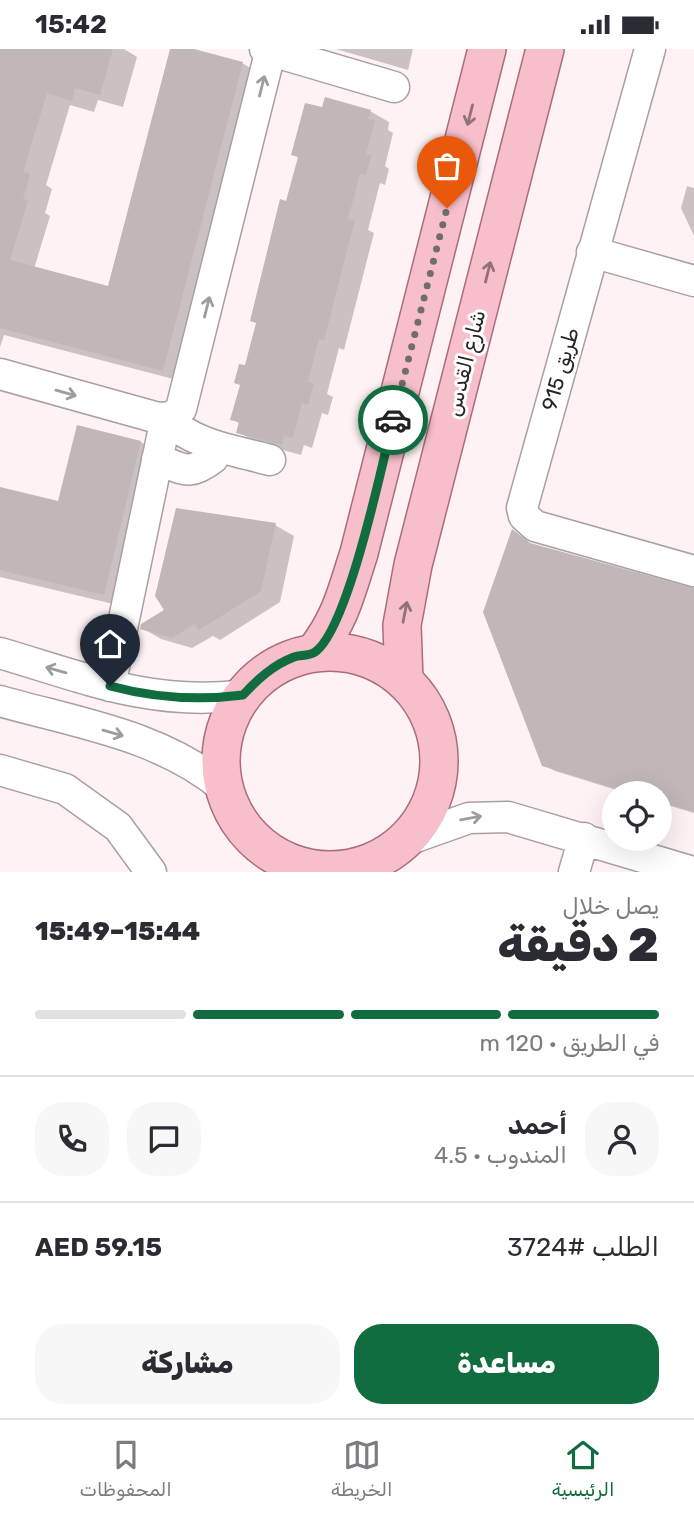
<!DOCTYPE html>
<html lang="ar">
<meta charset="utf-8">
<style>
:root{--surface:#fff;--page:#f7f7f7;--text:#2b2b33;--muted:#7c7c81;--line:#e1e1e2;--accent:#116c3f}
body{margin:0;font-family:Rubik,Vazirmatn,sans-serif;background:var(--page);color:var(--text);direction:rtl;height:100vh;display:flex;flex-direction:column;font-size:26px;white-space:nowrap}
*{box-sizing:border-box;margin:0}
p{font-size:23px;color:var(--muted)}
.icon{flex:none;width:38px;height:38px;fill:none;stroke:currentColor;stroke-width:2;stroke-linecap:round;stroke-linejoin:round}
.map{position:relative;height:823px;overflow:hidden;direction:ltr}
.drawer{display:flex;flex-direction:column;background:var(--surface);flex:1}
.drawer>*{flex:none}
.controls{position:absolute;left:602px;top:732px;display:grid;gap:14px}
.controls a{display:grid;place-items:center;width:70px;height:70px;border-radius:50%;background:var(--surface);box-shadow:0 7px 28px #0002;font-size:35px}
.pin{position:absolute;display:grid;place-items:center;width:60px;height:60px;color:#fff;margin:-72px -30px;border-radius:50% 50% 50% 0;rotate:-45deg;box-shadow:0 0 7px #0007}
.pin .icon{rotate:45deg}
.courier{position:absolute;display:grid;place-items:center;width:70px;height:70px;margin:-35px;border:5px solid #116c3f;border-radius:50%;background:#fff;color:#222;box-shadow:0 2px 9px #0007}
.overview em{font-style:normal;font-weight:800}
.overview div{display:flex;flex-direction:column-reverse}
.overview{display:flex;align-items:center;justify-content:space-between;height:119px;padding:0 35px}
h1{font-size:46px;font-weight:800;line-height:52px}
.bar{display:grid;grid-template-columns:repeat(4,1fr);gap:10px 7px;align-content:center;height:84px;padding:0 35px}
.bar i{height:9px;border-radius:5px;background:var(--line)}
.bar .active{background:var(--accent)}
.bar p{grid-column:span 4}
.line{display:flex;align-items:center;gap:18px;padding:0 35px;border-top:2px solid var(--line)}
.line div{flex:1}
.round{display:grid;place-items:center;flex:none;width:74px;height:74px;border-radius:28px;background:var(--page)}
.cta{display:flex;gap:14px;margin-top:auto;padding:14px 35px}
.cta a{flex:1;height:80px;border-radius:28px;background:var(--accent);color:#fff;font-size:28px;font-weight:800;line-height:80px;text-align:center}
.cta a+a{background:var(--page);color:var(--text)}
.status{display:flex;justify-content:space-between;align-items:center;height:49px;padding:0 35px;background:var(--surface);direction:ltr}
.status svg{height:19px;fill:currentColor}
.dock{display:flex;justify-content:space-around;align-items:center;height:98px;border-top:2px solid var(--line);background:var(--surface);font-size:19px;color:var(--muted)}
.dock a{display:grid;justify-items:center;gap:4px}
.dock .active{color:var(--accent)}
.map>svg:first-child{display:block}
.shadow{fill:#0003}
.building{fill:#c1b6b8}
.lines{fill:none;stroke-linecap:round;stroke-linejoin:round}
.minor-casing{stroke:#aa9fa1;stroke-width:33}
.major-casing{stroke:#ab6d7b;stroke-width:40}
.minor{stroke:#fff;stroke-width:30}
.major{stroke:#f7bfcb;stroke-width:37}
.oneway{stroke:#9e9c9d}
.oneway2{stroke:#907278}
.done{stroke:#736c6d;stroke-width:7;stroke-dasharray:0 12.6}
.route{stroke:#116c3f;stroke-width:9}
.labels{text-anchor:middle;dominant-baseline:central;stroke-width:6;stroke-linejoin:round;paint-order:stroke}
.street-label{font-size:21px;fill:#282425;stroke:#fff}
</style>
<div class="status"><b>15:42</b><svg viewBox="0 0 49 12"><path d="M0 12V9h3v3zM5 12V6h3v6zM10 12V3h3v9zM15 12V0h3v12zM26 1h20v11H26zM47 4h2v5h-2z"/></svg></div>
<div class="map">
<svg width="694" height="823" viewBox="0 0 694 823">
<rect width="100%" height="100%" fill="#fef2f4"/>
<!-- shadow -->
<path class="shadow" d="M 0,0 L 124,0 L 137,8 L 123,58 L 98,51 L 94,63 L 70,56 L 46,136 L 52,140 L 45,164 L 50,167 L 34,220 L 109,239 L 172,0 L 187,0 L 242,14 L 265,28 L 185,333 L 4,286 L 0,298 Z
M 336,0 L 413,0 L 408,21 Z
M 323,61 L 370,62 L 389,73 L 388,81 L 393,84 L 385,117 L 389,120 L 385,136 L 380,134 L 368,181 L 374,184 L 344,301 L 339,299 L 327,345 L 333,348 L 328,366 L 322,364 L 312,399 L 304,396 L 301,406 L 258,394 L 238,383 L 240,375 L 232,370 L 299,109 L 293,105 Z
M 687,137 L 694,139 L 694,187 L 681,159 Z
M 141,393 L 166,408 L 130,559 L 0,528 L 0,440 L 60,454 Z
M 275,476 L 294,487 L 280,553 L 220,591 L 213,587 L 192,599 L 161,590 L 142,579 Z
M 513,482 L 534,497 L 694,541 L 694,764 L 660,754 L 660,744 L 626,744 L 555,722 L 544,716 Z"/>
<!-- building -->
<path class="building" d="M 0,0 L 113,0 L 100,46 L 75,39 L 72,52 L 47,44 L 23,123 L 30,125 L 23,150 L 28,152 L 10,211 L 108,237 L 170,0 L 194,0 L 243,13 L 163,322 L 0,279 Z
M 325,48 L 371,61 L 368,70 L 375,71 L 366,105 L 371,107 L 366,126 L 360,125 L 348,170 L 355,171 L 324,291 L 319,290 L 308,333 L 314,335 L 308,356 L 302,354 L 293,389 L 284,387 L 282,396 L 236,384 L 239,373 L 230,371 L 240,336 L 234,334 L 239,315 L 245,316 L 256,274 L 250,272 L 280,150 L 286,152 L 298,108 L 291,106 L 305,54 L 322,58 Z
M 77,376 L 141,392 L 104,546 L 0,521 L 0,438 L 58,452 Z
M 176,459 L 276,474 L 261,542 L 199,581 L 195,575 L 172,589 L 140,580 L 141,575 L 164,561 L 155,547 Z
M 512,480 L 530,494 L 694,539 L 694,763 L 660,752 L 660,744 L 631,744 L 542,717 L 483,563 Z"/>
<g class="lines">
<!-- minor casing -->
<g class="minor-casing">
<path id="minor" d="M 265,0 L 394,38
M 650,0 L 522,459 L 524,467 L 535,477 L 694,522
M 592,203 L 694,232
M 0,325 L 158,369 L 172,368 L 181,360 L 271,0
M 166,369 C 193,396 233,401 270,411
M 157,410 C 184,420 188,428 213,409
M 0,604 C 85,629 153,658 243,646
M 110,637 L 166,369
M 0,652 C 77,674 161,686 224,739
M 0,721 L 65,740 L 118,778 L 151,823
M 407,791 L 469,769 L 508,768 L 693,823
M 574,823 L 584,789"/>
</g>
<!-- major casing -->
<g class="major-casing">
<path id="major" d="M221 712a109 109 0 1 1 218 0a109 109 0 1 1-218 0Z
M 315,603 C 341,569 346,544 359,504 L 487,0
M 404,631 L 402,576 L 413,516 L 545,0"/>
</g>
<!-- minor -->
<use href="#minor" class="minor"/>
<!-- major -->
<use href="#major" class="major"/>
</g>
<!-- one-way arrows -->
<defs><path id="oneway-shaft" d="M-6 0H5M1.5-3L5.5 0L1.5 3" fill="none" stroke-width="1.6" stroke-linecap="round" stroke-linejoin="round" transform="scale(1.75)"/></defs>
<g class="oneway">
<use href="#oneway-shaft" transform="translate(262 37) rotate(-76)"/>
<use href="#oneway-shaft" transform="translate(207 258) rotate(-76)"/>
<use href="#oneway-shaft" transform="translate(66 344) rotate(16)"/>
<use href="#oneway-shaft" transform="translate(56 621) rotate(-164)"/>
<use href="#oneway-shaft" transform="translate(113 684) rotate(16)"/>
<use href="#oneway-shaft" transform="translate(471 769) rotate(-10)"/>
</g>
<g class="oneway2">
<use href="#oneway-shaft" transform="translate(470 66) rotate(104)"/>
<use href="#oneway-shaft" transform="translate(488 223) rotate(-76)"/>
<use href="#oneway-shaft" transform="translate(405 563) rotate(-79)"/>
</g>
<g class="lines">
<!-- done -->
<path class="done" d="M 393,371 L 447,159"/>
<!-- route -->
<path class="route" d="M 110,637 C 155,649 197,652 243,646 C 258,630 273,616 294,608 C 300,606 310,607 315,603 C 348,580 382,416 393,371"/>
</g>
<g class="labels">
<!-- street labels -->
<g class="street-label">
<text transform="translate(465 314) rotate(-76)">شارع القدس</text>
<text transform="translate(560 320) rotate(-74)">طريق 915</text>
</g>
</g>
</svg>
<div class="controls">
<a><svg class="icon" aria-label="locate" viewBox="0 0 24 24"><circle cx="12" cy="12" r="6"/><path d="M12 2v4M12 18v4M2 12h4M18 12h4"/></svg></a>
</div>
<div class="pin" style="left:447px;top:159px;background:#ea580c"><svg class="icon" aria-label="bag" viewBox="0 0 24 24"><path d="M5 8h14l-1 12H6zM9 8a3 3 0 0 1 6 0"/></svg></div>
<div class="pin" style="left:110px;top:637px;background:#1f2937"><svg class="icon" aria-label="home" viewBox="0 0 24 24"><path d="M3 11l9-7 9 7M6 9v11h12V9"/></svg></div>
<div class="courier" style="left:393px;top:371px"><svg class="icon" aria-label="car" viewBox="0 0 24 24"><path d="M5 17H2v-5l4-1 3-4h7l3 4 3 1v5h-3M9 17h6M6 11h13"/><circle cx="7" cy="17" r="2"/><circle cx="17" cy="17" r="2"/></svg></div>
</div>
<section class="drawer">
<div class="overview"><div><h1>2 دقيقة</h1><p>يصل خلال</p></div><em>15:44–15:49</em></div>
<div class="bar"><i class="active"></i><i class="active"></i><i class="active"></i><i></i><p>في الطريق · 120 m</p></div>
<div class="line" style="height:126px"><a class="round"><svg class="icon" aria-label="person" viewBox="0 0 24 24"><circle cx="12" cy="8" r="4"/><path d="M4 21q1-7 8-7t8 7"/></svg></a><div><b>أحمد</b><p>المندوب · 4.5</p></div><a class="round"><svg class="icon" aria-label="chat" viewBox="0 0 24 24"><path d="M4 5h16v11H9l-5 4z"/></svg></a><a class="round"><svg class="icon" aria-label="phone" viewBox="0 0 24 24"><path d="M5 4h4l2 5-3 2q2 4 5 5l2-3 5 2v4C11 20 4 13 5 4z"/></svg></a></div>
<div class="line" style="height:91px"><div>الطلب #3724</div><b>AED 59.15</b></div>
<div class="cta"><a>مساعدة</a><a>مشاركة</a></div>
</section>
<nav class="dock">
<a class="active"><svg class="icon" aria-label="home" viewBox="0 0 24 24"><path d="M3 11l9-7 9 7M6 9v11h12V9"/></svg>الرئيسية</a>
<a><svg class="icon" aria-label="map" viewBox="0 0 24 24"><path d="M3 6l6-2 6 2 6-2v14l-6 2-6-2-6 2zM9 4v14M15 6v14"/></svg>الخريطة</a>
<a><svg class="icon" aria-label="saved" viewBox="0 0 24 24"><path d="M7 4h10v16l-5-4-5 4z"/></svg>المحفوظات</a>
</nav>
